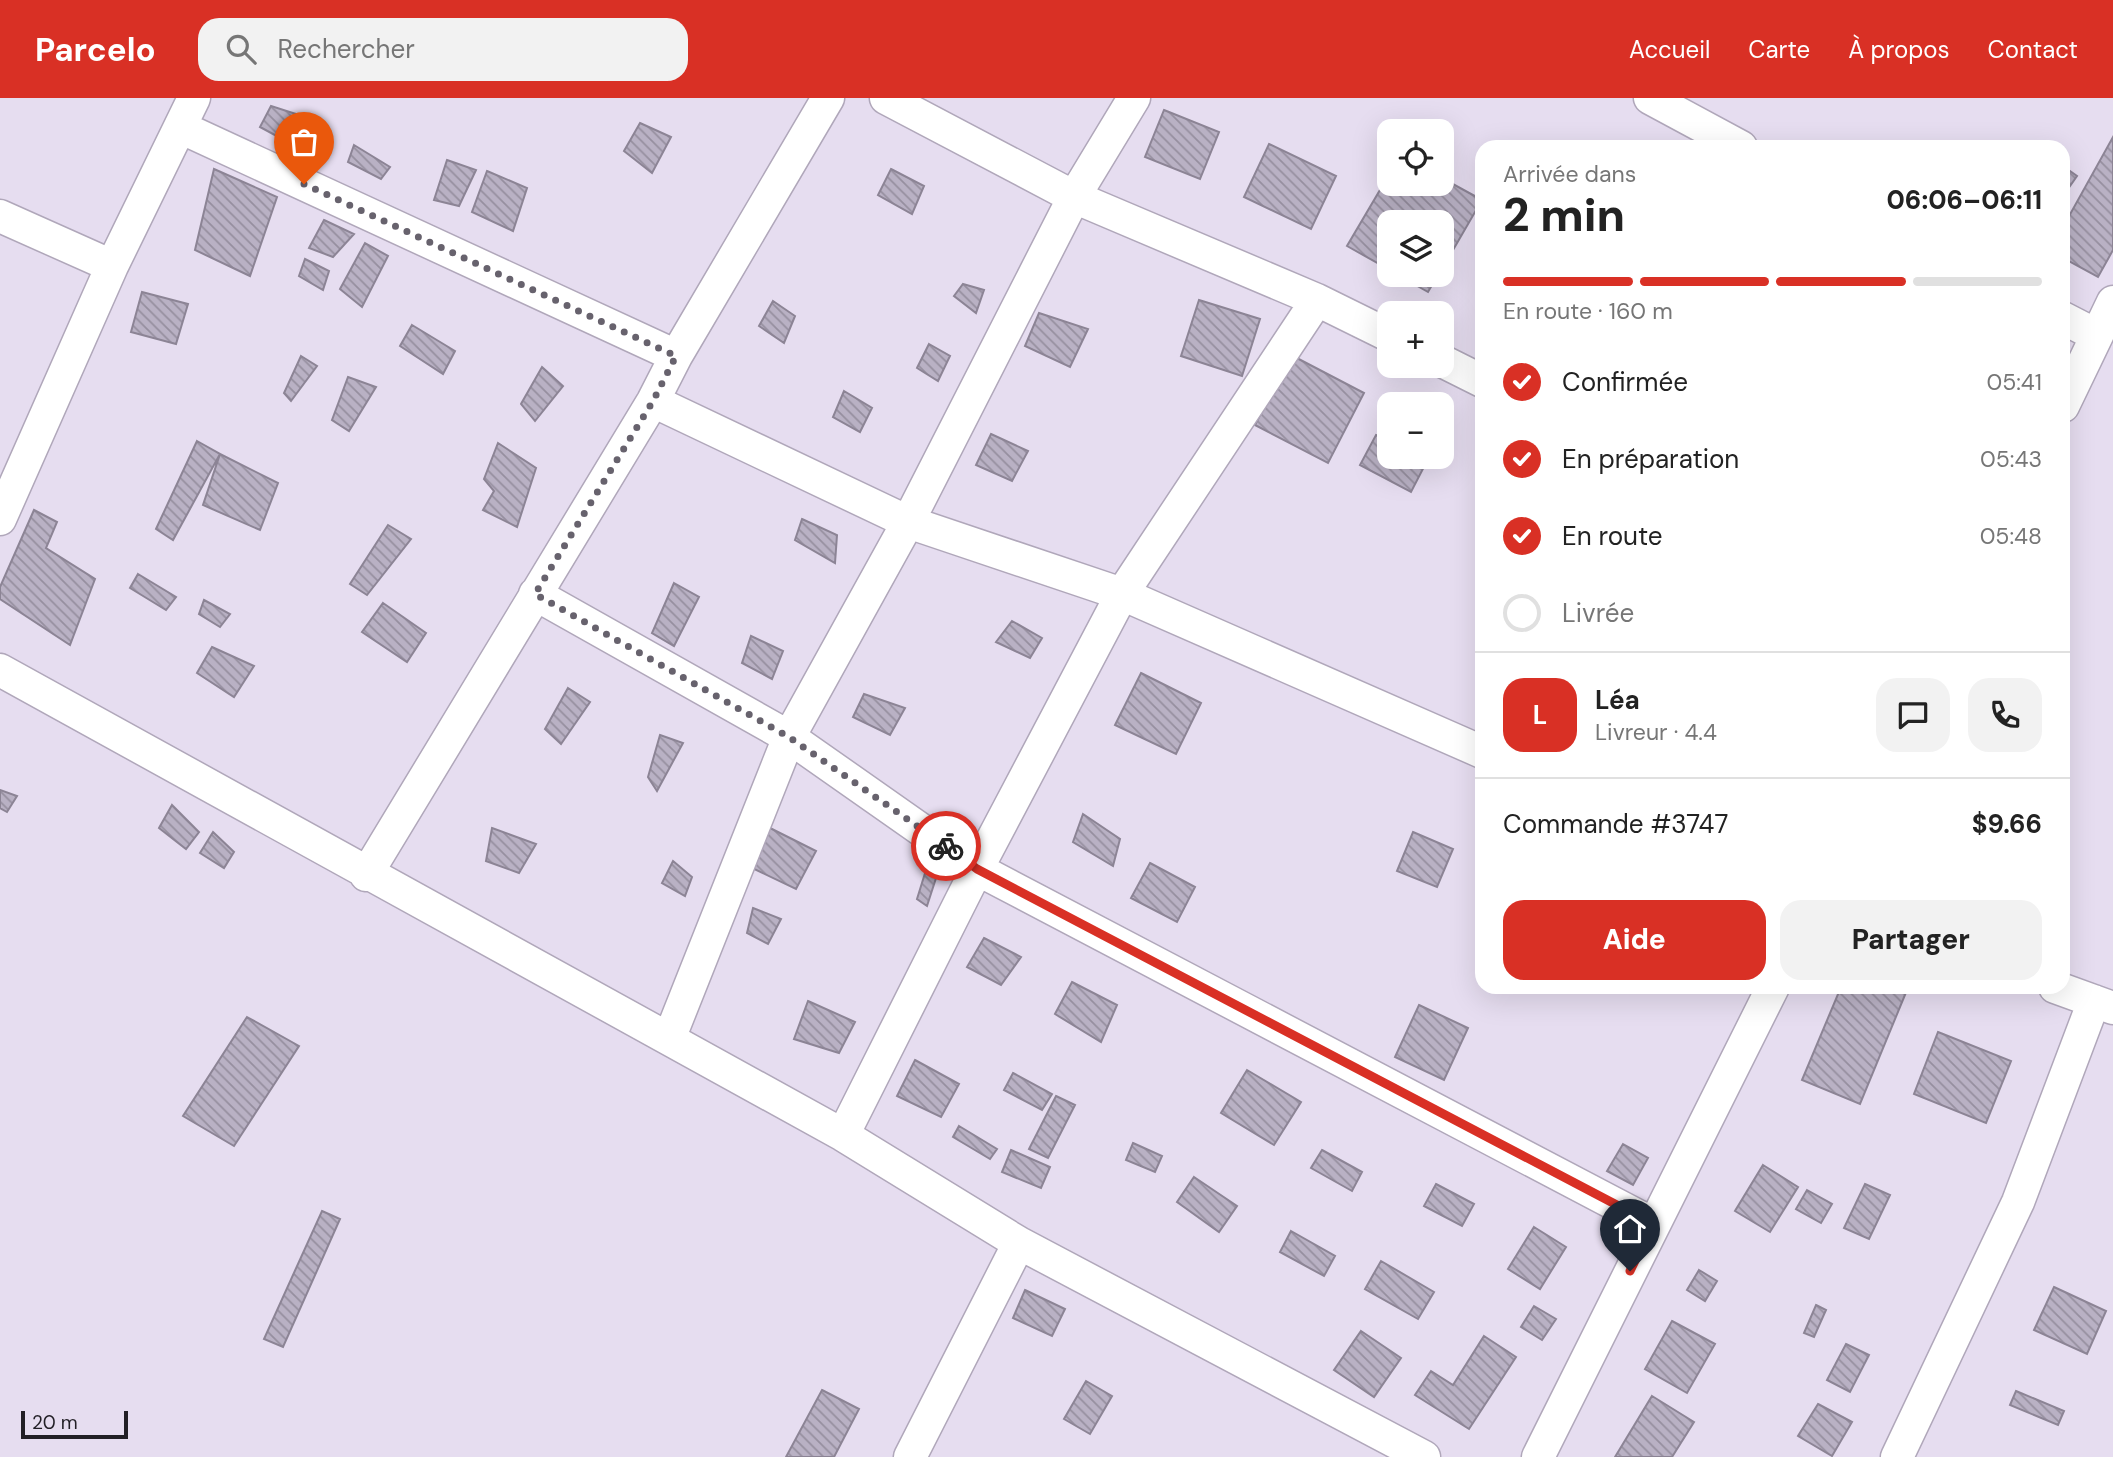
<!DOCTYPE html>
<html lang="fr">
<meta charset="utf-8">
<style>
:root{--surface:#fff;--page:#f2f2f2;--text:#222;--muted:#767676;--line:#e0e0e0;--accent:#d93025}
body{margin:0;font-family:"DM Sans",sans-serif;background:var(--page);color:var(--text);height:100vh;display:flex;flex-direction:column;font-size:26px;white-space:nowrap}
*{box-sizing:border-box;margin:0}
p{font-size:23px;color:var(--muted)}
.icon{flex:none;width:38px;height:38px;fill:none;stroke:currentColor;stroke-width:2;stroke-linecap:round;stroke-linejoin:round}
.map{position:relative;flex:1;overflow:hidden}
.sheet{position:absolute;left:1475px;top:42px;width:595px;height:854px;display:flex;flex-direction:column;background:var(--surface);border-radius:21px;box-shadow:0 7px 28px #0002}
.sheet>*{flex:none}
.fabs{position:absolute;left:1377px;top:21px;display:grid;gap:14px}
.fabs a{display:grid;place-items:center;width:77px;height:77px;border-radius:14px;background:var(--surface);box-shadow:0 7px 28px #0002;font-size:35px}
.scale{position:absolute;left:21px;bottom:18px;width:107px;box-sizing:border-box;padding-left:7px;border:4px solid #221f26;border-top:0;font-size:19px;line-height:24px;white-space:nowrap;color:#221f26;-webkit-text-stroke:5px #e6ddf0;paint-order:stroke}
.pin{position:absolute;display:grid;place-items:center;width:60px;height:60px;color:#fff;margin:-72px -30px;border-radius:50% 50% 50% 0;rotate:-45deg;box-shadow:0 0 7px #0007}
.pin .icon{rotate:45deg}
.courier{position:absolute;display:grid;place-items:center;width:70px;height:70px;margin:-35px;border:5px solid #d93025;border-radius:50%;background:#fff;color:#222;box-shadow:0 2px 9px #0007}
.head em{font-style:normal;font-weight:800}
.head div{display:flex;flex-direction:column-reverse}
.head{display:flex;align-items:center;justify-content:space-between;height:119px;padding:0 28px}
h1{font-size:46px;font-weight:800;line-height:52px}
.bar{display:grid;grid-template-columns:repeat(4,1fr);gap:10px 7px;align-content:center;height:84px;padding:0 28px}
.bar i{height:9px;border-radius:5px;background:var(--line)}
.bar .active{background:var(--accent)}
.bar p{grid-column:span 4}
.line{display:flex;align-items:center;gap:18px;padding:0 28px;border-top:2px solid var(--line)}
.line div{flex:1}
.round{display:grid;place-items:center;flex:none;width:74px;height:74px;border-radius:21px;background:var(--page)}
ol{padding:0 28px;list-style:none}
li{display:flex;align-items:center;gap:21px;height:77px}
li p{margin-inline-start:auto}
li .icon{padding:7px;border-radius:50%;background:var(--accent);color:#fff;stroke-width:4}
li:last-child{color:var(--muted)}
li i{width:38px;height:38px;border:4px solid var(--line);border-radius:50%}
.action{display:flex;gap:14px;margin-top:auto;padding:14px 28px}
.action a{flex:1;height:80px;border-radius:21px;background:var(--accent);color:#fff;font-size:28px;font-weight:800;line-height:80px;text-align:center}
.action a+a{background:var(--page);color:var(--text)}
header{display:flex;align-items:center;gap:42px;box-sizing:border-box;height:98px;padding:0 35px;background:var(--accent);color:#fff}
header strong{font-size:33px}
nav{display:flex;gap:38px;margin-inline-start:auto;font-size:24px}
.search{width:490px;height:63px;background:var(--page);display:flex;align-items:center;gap:18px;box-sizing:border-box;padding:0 24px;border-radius:21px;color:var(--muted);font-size:26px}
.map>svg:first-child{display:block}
.building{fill:url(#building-back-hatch);stroke:#8c8495;stroke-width:2}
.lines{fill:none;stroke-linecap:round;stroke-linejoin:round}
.street-casing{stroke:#b0a7ba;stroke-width:35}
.street{stroke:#fff;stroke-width:32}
.done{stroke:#67626d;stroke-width:7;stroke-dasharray:0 12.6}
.route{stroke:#d93025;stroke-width:9}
</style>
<header>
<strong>Parcelo</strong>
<div class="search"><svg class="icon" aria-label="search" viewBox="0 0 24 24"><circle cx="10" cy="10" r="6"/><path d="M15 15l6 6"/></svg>Rechercher</div>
<nav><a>Accueil</a><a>Carte</a><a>À propos</a><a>Contact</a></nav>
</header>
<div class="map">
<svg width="2113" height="1359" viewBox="0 0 2113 1359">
<defs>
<pattern id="building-back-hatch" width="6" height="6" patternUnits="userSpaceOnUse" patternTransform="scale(1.75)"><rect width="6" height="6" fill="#b9b1c4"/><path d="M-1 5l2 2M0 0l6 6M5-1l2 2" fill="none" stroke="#968f9f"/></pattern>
</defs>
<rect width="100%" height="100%" fill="#e6ddf0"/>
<!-- building -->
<path class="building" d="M 271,8 L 312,21 L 299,50 L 260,29 Z
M 1164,12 L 1219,34 L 1200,81 L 1145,59 Z
M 640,25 L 671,39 L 652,75 L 624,53 Z
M 2113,39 L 2113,152 L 2098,179 L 2063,160 L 2063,129 Z
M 1269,46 L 1336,78 L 1311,131 L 1244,99 Z
M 354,47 L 390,69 L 381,81 L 348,64 Z
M 447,62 L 476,72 L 459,108 L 434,102 Z
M 2063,68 L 2077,78 L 2063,98 Z
M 214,71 L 277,99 L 250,178 L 195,152 Z
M 891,71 L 924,88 L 912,116 L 878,97 Z
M 487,73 L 527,90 L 513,133 L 472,114 Z
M 1390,75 L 1390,86 L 1442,86 L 1442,80 L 1482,102 L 1442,171 L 1442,124 L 1390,124 L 1390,172 L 1347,148 Z
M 324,122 L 354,136 L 333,159 L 309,150 Z
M 365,145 L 388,158 L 362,209 L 340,191 Z
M 305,161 L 329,173 L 323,192 L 299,178 Z
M 1398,177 L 1438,177 L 1428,194 Z
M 963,186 L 984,192 L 976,215 L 954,198 Z
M 142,194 L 188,206 L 176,246 L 131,234 Z
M 1199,202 L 1260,221 L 1242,278 L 1181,258 Z
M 773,203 L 795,218 L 784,245 L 759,228 Z
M 1039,215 L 1088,231 L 1070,269 L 1025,248 Z
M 412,227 L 455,253 L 443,276 L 400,248 Z
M 929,246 L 950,258 L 938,283 L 917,270 Z
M 1291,257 L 1364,295 L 1328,365 L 1255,327 Z
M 301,258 L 317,268 L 291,303 L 284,295 Z
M 542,269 L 563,288 L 535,323 L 521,306 Z
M 348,279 L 376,289 L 349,333 L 332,322 Z
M 844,293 L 872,310 L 860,334 L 833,319 Z
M 991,336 L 1028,353 L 1012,383 L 976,367 Z
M 1376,337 L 1390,344 L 1390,359 L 1418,359 L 1427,363 L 1411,394 L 1360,367 Z
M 197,343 L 220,356 L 173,442 L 156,431 Z
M 498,345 L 536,370 L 517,429 L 483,412 L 494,393 L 484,381 Z
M 220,356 L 278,385 L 260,432 L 203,407 Z
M 34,412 L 57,424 L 46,450 L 95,481 L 70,547 L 0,501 L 0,489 Z
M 802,421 L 837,437 L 835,465 L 795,442 Z
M 388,427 L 411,441 L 367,497 L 350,486 Z
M 138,476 L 176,499 L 166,512 L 130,490 Z
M 674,485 L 699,499 L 674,548 L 652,535 Z
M 204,502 L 230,516 L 220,529 L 199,516 Z
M 383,505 L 426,535 L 407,564 L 362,534 Z
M 1012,523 L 1042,540 L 1030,560 L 996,544 Z
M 751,538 L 783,553 L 772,581 L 742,565 Z
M 212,549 L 254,568 L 234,599 L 197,575 Z
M 1141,575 L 1201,605 L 1176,656 L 1115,627 Z
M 568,590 L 590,604 L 561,646 L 545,631 Z
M 864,596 L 905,610 L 890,637 L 853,619 Z
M 660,637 L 683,645 L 657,693 L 648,679 Z
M 0,692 L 17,698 L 7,714 L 0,710 Z
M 172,707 L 199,734 L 186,751 L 159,730 Z
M 1083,716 L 1120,741 L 1113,768 L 1073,744 Z
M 492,730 L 536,746 L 519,775 L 486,763 Z
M 770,730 L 816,753 L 796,791 L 750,769 Z
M 213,734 L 234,754 L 224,770 L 200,755 Z
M 1413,734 L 1453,751 L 1437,789 L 1397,773 Z
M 673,763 L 692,779 L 685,798 L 662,785 Z
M 1150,765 L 1195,789 L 1177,824 L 1131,800 Z
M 926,772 L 936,780 L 927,808 L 917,801 Z
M 753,810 L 781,821 L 768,846 L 747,835 Z
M 984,840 L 1021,859 L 1001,887 L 967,869 Z
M 1072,884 L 1117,907 L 1101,944 L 1055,916 Z
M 1841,889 L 1900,889 L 1907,892 L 1860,1006 L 1802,982 Z
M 808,903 L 855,924 L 839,955 L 794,941 Z
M 1419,907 L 1468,930 L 1444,982 L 1395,959 Z
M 247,919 L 299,948 L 234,1048 L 183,1018 Z
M 1938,934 L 2011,963 L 1986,1025 L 1914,996 Z
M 915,962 L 959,986 L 941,1019 L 897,998 Z
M 1247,972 L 1301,1004 L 1274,1047 L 1221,1015 Z
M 1013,975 L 1052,996 L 1042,1012 L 1004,992 Z
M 1056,998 L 1075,1007 L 1048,1060 L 1029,1051 Z
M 959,1028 L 997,1051 L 990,1061 L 953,1039 Z
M 1133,1045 L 1162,1058 L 1155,1074 L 1126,1062 Z
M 1623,1046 L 1648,1060 L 1633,1087 L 1607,1073 Z
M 1011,1052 L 1050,1069 L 1041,1090 L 1002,1074 Z
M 1322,1052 L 1362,1074 L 1352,1093 L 1311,1070 Z
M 1763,1067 L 1798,1089 L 1770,1134 L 1735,1113 Z
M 1194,1079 L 1237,1108 L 1219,1134 L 1177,1104 Z
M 1436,1086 L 1474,1106 L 1462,1128 L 1424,1108 Z
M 1865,1086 L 1890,1097 L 1869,1141 L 1844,1130 Z
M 1807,1092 L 1832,1106 L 1821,1125 L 1796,1111 Z
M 322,1113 L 340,1121 L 283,1249 L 264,1241 Z
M 1534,1129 L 1566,1149 L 1540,1191 L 1508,1171 Z
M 1291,1133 L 1335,1158 L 1324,1178 L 1280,1154 Z
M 1381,1163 L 1434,1194 L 1418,1221 L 1365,1191 Z
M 1699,1172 L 1717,1183 L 1705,1203 L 1687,1192 Z
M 2054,1189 L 2106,1213 L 2087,1256 L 2034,1232 Z
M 1025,1192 L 1065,1211 L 1052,1238 L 1013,1220 Z
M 1816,1207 L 1826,1212 L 1814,1239 L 1804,1235 Z
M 1534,1208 L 1556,1221 L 1542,1242 L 1521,1229 Z
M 1672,1223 L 1715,1246 L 1687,1295 L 1645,1271 Z
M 1361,1233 L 1401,1260 L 1374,1299 L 1334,1272 Z
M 1484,1238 L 1516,1259 L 1469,1331 L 1415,1297 L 1431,1273 L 1453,1287 Z
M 1846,1246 L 1869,1257 L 1850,1294 L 1827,1282 Z
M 1086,1283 L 1112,1298 L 1090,1336 L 1064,1321 Z
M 822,1292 L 859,1311 L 834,1359 L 786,1359 Z
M 2016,1293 L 2064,1313 L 2058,1327 L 2010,1307 Z
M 1652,1298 L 1694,1324 L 1672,1359 L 1615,1359 Z
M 1818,1306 L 1852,1324 L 1832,1358 L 1798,1338 Z"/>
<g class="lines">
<!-- street casing -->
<g class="street-casing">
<path id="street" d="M 886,0 L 1074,99 L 1317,202 L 1390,238
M 1650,0 L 1741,49
M 180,29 L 676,258
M 0,118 L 112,168
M 2063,220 L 2096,237
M 1442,263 L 1482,283
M 653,303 L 908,424 L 1122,496 L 1482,654
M 2063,308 L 2113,204
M 0,421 L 112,168 L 194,0
M 535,496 L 789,639 L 977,771 L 1653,1126
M 0,572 L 843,1037 L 1019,1145 L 1424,1359
M 366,777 L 653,303 L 676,258 L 828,0
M 2055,889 L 2113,910
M 669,941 L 789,639 L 908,424 L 1074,99 L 1134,0
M 843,1037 L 977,771 L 1122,496 L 1317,202
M 910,1359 L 1019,1145
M 1538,1359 L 1773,889
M 1897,1359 L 2018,1104 L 2094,903"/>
</g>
<!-- street -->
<use href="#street" class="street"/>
</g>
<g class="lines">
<!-- done -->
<path class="done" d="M 304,86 L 676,258 L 653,303 L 535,496 L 789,639 L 946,748"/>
<!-- route -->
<path class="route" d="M 946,748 L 977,771 L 1653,1126 L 1630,1173"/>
</g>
</svg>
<div class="fabs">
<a><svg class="icon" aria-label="locate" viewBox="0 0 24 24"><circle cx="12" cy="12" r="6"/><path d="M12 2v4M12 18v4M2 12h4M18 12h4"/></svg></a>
<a><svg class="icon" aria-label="layers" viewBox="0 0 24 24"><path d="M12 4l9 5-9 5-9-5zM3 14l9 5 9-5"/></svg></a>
<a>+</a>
<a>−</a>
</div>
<div class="scale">20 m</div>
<div class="pin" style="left:304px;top:86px;background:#ea580c"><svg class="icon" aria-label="bag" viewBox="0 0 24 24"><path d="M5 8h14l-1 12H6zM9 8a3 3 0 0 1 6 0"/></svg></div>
<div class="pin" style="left:1630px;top:1173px;background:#1f2937"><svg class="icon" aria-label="home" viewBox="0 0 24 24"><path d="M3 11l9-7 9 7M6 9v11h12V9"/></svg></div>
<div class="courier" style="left:946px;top:748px"><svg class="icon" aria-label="bike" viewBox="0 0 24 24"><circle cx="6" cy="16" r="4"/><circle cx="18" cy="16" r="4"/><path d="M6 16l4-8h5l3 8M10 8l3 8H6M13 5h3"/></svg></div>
<section class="sheet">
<div class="head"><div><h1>2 min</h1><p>Arrivée dans</p></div><em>06:06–06:11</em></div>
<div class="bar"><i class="active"></i><i class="active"></i><i class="active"></i><i></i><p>En route · 160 m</p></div>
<ol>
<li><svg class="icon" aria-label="check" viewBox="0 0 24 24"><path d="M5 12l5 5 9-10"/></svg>Confirmée<p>05:41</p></li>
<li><svg class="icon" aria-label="check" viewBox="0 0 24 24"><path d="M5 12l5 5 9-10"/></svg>En préparation<p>05:43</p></li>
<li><svg class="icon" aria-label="check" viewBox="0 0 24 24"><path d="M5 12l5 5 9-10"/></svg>En route<p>05:48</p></li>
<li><i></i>Livrée</li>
</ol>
<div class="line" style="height:126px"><b class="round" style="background:var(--accent);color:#fff">L</b><div><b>Léa</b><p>Livreur · 4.4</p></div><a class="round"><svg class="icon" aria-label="chat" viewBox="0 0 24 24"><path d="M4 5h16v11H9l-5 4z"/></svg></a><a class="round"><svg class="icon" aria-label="phone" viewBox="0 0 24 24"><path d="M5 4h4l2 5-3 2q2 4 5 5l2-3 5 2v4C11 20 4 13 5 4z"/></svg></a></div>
<div class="line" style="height:91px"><div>Commande #3747</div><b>$9.66</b></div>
<div class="action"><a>Aide</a><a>Partager</a></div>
</section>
</div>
